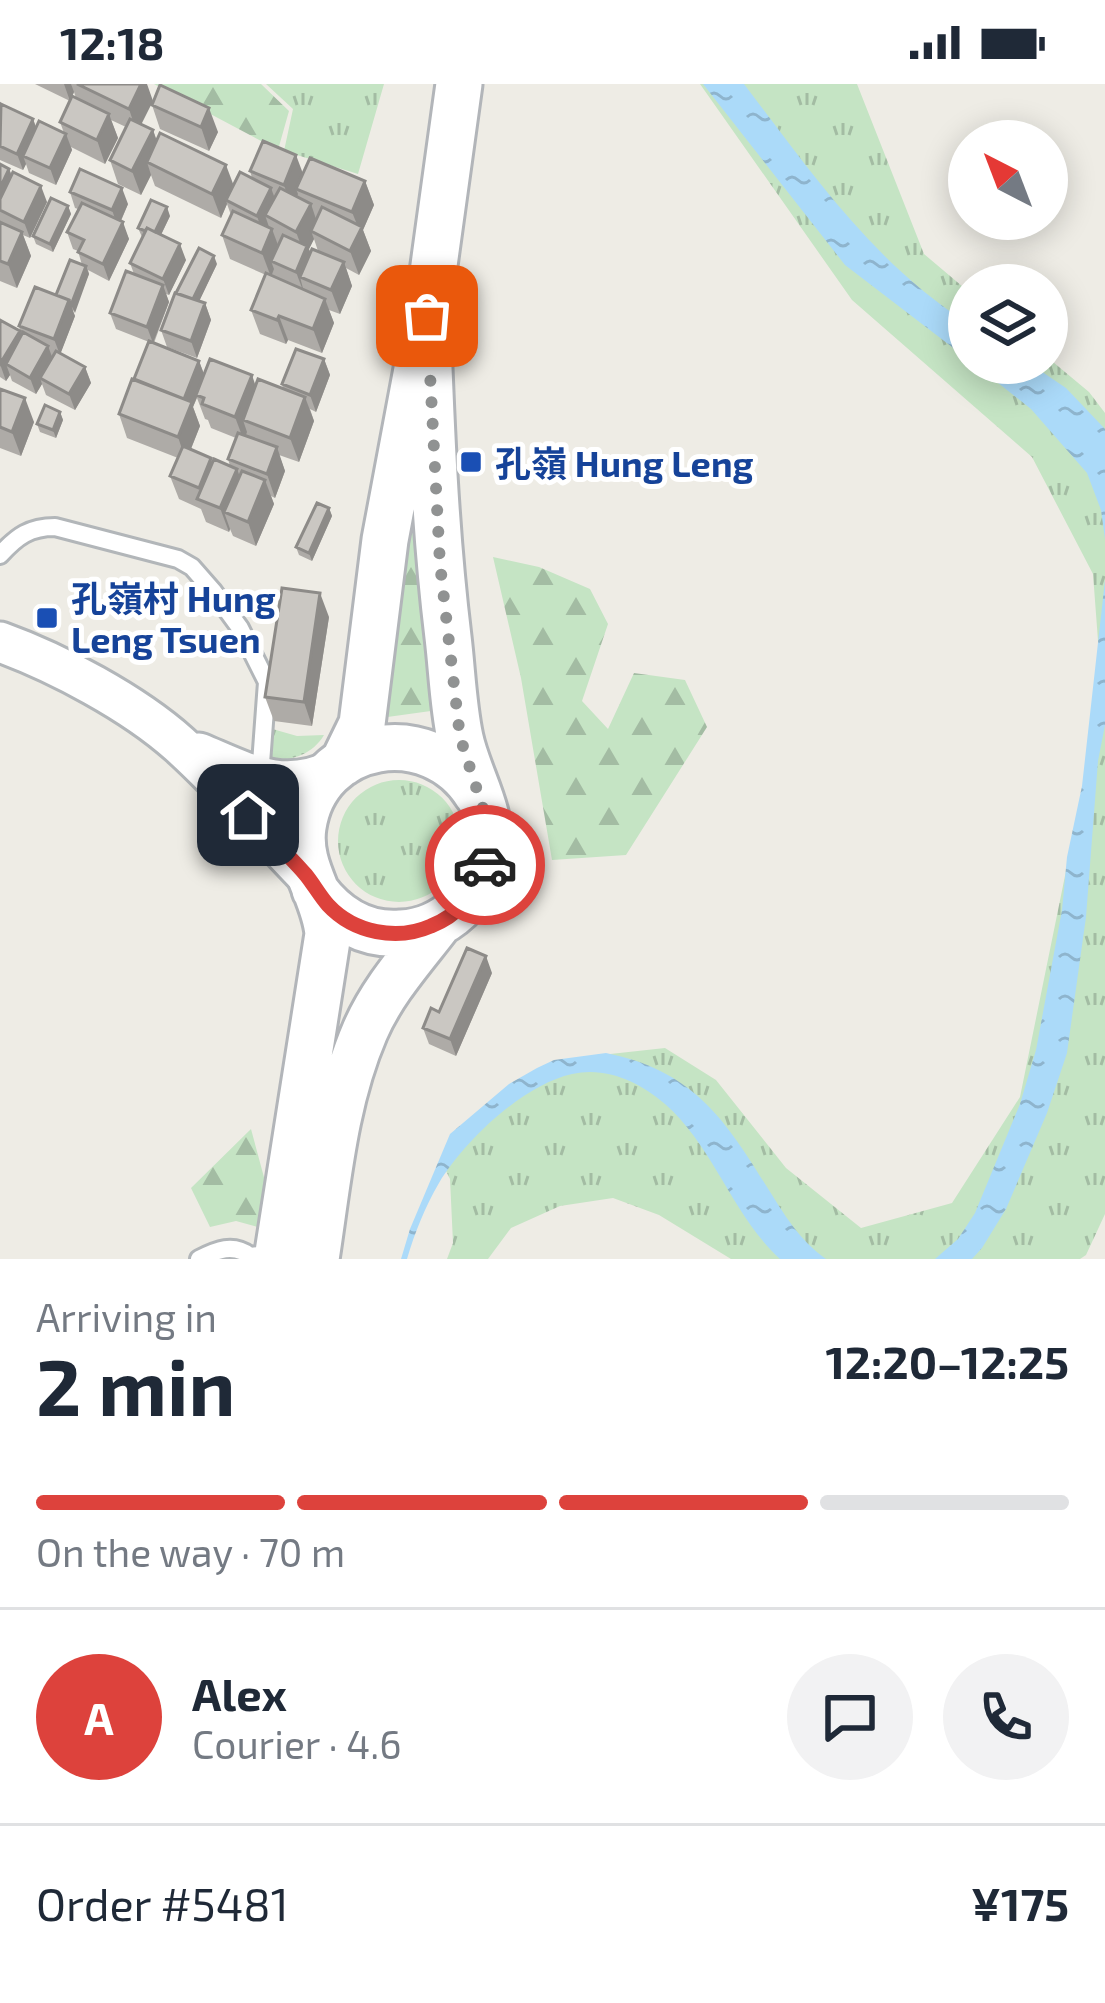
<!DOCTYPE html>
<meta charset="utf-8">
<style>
:root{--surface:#fff;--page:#f2f2f3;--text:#1f2937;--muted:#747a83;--line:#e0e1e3;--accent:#dd423c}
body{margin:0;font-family:"Exo 2","Noto Sans SC",sans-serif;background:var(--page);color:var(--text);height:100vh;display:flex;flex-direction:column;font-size:45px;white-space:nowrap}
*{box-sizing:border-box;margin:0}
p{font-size:39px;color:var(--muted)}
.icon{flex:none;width:66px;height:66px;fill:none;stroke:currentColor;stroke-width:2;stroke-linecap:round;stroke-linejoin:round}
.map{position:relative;height:1175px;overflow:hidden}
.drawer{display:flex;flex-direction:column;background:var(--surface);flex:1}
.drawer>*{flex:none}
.needle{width:78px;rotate:318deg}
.fabs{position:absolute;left:948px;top:36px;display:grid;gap:24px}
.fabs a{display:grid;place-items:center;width:120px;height:120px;border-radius:50%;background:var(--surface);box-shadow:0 6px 30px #0003;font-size:60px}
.pin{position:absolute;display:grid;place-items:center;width:102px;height:102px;color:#fff;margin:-51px;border-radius:24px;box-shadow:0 6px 18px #0006}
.courier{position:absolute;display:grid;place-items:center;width:120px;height:120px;margin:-60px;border:9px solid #dd423c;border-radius:50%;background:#fff;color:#222;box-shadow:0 3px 15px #0007}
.summary em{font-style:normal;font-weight:700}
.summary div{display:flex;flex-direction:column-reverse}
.summary{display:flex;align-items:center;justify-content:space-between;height:204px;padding:0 36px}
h1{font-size:78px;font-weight:700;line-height:90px}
.bar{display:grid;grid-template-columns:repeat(4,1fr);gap:18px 12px;align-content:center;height:144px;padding:0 36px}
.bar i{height:15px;border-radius:9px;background:var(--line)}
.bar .current{background:var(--accent)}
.bar p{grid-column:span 4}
.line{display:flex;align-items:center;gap:30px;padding:0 36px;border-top:3px solid var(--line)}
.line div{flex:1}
.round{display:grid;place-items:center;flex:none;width:126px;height:126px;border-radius:63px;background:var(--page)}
.status{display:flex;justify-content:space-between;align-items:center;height:84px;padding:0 60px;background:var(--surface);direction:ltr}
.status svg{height:33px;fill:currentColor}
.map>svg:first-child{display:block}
.grass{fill:url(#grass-tufts)}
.forest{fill:url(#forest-firs)}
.water{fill:url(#water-ripples)}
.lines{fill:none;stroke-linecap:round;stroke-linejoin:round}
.service-casing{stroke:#b2b6b9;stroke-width:22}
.tertiary-casing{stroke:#b2b6b9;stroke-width:45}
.secondary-casing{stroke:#b2b5b9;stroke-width:51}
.service{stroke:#fff;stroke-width:16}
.tertiary{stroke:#fff;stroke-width:39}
.secondary{stroke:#fff;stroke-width:45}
.wall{fill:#aeaba7;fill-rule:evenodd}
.shaded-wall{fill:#8d8b88}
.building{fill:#cac7c2;stroke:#8d8b88;stroke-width:3}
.done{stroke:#909292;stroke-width:12;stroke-dasharray:0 21.6}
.route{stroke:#dd423c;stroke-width:15}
.transit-dot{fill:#1a4fb4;stroke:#fff;stroke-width:4.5}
.labels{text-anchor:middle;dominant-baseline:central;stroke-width:10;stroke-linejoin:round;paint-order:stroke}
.transit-label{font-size:36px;font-weight:bold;fill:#164399;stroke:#fff;text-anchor:start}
</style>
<div class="status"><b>12:18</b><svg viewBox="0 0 49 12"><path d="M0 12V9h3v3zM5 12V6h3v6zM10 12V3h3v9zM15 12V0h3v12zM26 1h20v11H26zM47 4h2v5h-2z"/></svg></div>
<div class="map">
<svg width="1105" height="1175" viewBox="0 0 1105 1175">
<defs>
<pattern id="grass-tufts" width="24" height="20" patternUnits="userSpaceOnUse" patternTransform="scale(3)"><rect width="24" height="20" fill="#c5e4c4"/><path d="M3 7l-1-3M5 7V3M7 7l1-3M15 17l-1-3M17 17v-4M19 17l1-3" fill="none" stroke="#a3bca3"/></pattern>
<pattern id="forest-firs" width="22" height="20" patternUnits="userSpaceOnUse" patternTransform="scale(3)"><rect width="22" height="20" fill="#c5e4c4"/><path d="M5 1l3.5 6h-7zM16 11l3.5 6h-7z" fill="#a3bca3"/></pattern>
<pattern id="water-ripples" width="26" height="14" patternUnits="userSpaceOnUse" patternTransform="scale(3)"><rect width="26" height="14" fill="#abdaf9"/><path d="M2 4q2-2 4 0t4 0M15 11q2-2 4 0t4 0" fill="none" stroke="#8eb4cd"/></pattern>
</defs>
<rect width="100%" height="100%" fill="#eeece5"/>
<!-- grass -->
<path class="grass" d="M 266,0 L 384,0 L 358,90 L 284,67 L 293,25 Z
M 700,0 L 857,0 L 924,170 L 969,208 L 969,279 L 1047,279 L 1047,273 L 1089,308 L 1105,329 L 1105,1130 L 1086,1171 L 1080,1175 L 731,1175 L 659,1131 L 613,1114 L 560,1122 L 511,1144 L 488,1175 L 447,1175 L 453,1159 L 450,1095 L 441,1077 L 496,1023 L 601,971 L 665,964 L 716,996 L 786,1084 L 861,1144 L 952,1119 L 1020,1013 L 1102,610 L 1093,490 L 1032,373 L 852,216 Z
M 269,644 L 297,652 L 324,651 C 313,670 293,676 272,677 L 260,662 Z
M338 757a61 61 0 1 1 122 0a61 61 0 1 1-122 0Z"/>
<!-- forest -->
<path class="forest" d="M 154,0 L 261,0 L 289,27 L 278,66 Z
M 414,353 L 438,626 L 373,635 Z
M 493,473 L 539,483 L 590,505 L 608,540 L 582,617 L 608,645 L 634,589 L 685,596 L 707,643 L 626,771 L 552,776 L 521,594 Z
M 251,1045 L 279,1149 L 236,1137 L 210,1143 L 191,1104 Z"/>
<!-- water -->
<path class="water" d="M 703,0 L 744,0 C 811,88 874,180 969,240 L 969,276 L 845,181 Z
M 973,279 L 1029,279 L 1066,304 L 1105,345 L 1105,455 L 1101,426 L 1087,389 L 1031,325 Z
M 1105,496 L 1105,641 L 1098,677 L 1086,833 L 1067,969 L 1047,1029 L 1006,1125 L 982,1164 L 972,1175 L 935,1175 L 958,1155 L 975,1129 L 1020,1020 L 1036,966 L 1062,826 L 1067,773 L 1082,702 Z
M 606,969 C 691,986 724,1033 767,1103 C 784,1130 799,1156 826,1175 L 780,1175 C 732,1131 714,1063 665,1020 C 640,998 606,982 572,990 C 523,1001 465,1056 439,1099 C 425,1123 415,1148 407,1175 L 401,1175 L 410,1145 L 450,1050 L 509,1000 L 537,984 L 554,976 Z"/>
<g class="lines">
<!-- service casing -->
<g class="service-casing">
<path id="service" d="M 0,471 C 17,452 30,443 55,443 L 178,475 L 192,483 L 213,507 L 240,544 L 267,598 L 260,693
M 199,1175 C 217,1166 233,1159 250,1172 L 277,1169"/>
</g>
<!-- tertiary casing -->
<g class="tertiary-casing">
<path id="tertiary" d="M 0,558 C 58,579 133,619 179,660 C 225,701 266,750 310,795
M 199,669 C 247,689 283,711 335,685"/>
</g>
<!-- secondary casing -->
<g class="secondary-casing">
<path id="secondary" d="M 343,679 L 362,640 L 385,456 L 427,232 L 459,0
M 315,806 C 336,834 365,852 401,849 C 445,847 482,812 488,768 C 494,729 468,692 460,654 C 453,621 452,586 448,553 C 435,446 431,340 427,232
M 277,1175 L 328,850 C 325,812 297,783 303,743 C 316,653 431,636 477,710
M 316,1175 C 328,1098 334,1019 365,947 C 382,907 413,873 439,839"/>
</g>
<!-- service -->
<use href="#service" class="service"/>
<!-- tertiary -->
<use href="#tertiary" class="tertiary"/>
<!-- secondary -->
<use href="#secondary" class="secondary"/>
</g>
<!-- wall -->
<path class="wall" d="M 35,0 L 147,0 L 141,40 L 153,46 L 157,57 L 233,101 L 252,94 L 250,87 L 303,90 L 365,97 L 374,121 L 363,146 L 371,167 L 359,191 L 346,184 L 352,202 L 340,230 L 329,226 L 334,239 L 322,269 L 288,256 L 286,260 L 260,250 L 251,226 L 266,191 L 230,175 L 222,151 L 231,131 L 227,120 L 221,134 L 155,102 L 151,91 L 141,111 L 118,100 L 110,76 L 126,43 L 111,36 L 118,54 L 105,80 L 71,63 L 72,66 L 56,101 L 29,89 L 26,80 L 23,86 L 0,76 L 0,23 L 33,35 L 36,44 L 64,49 L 60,38 L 76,14 L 74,8 L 70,17 ZM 314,155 L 318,167 L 310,169 L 309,165 Z
M 152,21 L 218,48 L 209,67 L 160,45 Z
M 0,80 L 9,85 L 12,91 L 47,118 L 30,154 L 23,151 L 31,172 L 17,204 L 0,197 Z
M 70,108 L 128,120 L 121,137 L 129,155 L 109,197 L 88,186 L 89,190 L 73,228 L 75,232 L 60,270 L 85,283 L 91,299 L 75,326 L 46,311 L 42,300 L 36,310 L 12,297 L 10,291 L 6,297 L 0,293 L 0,236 L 21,252 L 19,242 L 56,211 L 82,181 L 78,167 L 73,165 L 67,148 L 78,125 L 75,124 Z
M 68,122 L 71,130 L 53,168 L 36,160 L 33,152 Z
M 170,132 L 161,151 L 186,176 L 169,211 L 166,210 L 169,218 L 154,259 L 199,277 L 204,290 L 256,302 L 283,305 L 282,300 L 324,275 L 330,291 L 316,328 L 310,325 L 314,337 L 299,378 L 279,371 L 285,387 L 275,414 L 271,412 L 274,420 L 256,462 L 233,452 L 230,445 L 229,448 L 206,438 L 201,425 L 179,415 L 170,392 L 178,374 L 127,354 L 119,330 L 149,258 L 116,245 L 110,229 L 134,190 L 130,179 L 142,153 L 138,144 ZM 197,314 L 205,335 L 208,336 L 211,344 L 236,354 L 228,375 L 230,382 L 213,378 L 191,365 L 200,342 L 193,323 Z
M 217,180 L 199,217 L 205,219 L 211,236 L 197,274 L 167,263 L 161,246 Z
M 0,305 L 34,338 L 21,372 L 0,364 Z
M 60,328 L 63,336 L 56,354 L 40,348 L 37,340 Z
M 329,424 L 332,432 L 312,477 L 299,471 L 296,463 Z
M 329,533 L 312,642 L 274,637 L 265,613 Z
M 492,889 L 456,972 L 429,960 L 423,944 L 439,928 Z"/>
<!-- shaded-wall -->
<path class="shaded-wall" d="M 64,0 L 71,0 L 74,8 L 70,17 Z
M 141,0 L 147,0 L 153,17 L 137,49 L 129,25 Z
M 209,24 L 218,48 L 209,67 L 201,43 Z
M 109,30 L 118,54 L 105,80 L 97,56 Z
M 33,35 L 39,51 L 23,72 L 26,80 L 23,86 L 17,70 Z
M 153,46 L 161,70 L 147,78 L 151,91 L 141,111 L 132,87 Z
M 66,50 L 72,66 L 56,101 L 50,84 Z
M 296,71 L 305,95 L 296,105 L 298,110 L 292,125 L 284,101 Z
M 226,81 L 235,105 L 226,116 L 227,120 L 221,134 L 212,110 Z
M 9,85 L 15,101 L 0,126 L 0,104 Z
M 365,97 L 374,121 L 363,146 L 371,167 L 359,191 L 350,167 L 360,148 L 352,128 Z
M 41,102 L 47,118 L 30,154 L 24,138 Z
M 122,104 L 128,120 L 118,143 L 112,126 Z
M 271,104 L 280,128 L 265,131 L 270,146 L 265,156 L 257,132 Z
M 311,120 L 319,144 L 311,147 L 314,155 L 309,165 L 316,185 L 300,193 L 305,212 L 296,188 L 304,169 L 296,148 Z
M 68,122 L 71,130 L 53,168 L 50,160 Z
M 167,123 L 170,132 L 157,159 L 154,151 Z
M 123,138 L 129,155 L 109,197 L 103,180 Z
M 272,145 L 281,169 L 271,177 L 274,185 L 271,193 L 262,169 Z
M 22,148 L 31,172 L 17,204 L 8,180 Z
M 180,160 L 186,176 L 169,211 L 163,195 Z
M 214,172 L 217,180 L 195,226 L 192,217 Z
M 344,178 L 352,202 L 340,230 L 331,206 Z
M 86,182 L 89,190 L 75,229 L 71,221 Z
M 163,201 L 169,218 L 153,259 L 147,243 Z
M 325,215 L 334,239 L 322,269 L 313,245 Z
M 69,216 L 75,232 L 60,271 L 54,255 Z
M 205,219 L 211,236 L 197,274 L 191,257 Z
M 279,232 L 288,256 L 286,260 L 277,236 Z
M 20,247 L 26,264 L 6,280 L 10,291 L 6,297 L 0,280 Z
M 48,262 L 54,278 L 40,294 L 42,300 L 36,310 L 30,294 Z
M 324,275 L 330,291 L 316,328 L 310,311 Z
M 199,277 L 205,293 L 193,323 L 200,342 L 186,377 L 178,353 L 184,317 Z
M 85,283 L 91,299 L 75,326 L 69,310 Z
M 252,291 L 260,315 L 243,336 L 247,348 L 244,357 L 235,333 Z
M 305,313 L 314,337 L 299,378 L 290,354 Z
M 25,314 L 34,338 L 21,372 L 12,348 Z
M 60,328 L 63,336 L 56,354 L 53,346 Z
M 277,363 L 285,387 L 275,414 L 267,390 Z
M 237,385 L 246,409 L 224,428 L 230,445 L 229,448 L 220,424 Z
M 265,396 L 274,420 L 256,462 L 248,438 Z
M 329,424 L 332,432 L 312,477 L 309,469 Z
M 320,509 L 329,533 L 312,642 L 304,618 Z
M 486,872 L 492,889 L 456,972 L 450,955 Z"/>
<!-- building -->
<path class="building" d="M 77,0 L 141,0 L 129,25 Z
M 160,1 L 209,24 L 201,43 L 152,21 Z
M 72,12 L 109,30 L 97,56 L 60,38 Z
M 1,20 L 33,35 L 17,70 L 0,62 Z
M 130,35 L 153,46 L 132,87 L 110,76 Z
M 39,37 L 66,50 L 50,84 L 23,72 Z
M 160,49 L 226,81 L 212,110 L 147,78 Z
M 263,57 L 296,71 L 284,101 L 250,87 Z
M 310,74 L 365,97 L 352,128 L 296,105 Z
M 0,80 L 9,85 L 0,104 Z
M 80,85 L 122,104 L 112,126 L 70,108 Z
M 13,88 L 41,102 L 24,138 L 0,126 L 0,115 Z
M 240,88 L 271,104 L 257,132 L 226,116 Z
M 280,104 L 311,120 L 296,148 L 265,131 Z
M 51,114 L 68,122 L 50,160 L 33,152 Z
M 151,116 L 167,123 L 155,148 L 147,144 L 145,147 L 138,144 Z
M 82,119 L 123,138 L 103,180 L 78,168 L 84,156 L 67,148 Z
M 322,123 L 362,143 L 350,167 L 311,147 Z
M 233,127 L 272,145 L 262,169 L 222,151 Z
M 0,138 L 22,148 L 8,180 L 0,177 Z
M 147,144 L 180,160 L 163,195 L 130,179 Z
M 283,151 L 307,162 L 296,188 L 271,177 Z
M 199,164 L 214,172 L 193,215 L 176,209 Z
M 312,165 L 344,178 L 331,206 L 300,193 Z
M 70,176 L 86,182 L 71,221 L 69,216 L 56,211 Z
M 126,187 L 163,201 L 147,243 L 110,229 Z
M 266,189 L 325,215 L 313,245 L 279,232 L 277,236 L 251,226 Z
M 35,203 L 69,216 L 54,255 L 19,242 Z
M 175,209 L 205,219 L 191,257 L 161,246 Z
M 0,236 L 20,247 L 0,280 Z
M 23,248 L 48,262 L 30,294 L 6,280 Z
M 149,257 L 199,277 L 184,315 L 134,295 Z
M 296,265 L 324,275 L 310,311 L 282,300 Z
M 56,267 L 85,283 L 69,310 L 40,294 Z
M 210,275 L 252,291 L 235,333 L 202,320 L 204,314 L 196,311 Z
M 132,295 L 192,318 L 178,353 L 119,330 Z
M 258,295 L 305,313 L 290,354 L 243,336 Z
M 0,305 L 25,314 L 12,348 L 0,343 Z
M 45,321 L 60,328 L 53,346 L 37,340 Z
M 238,349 L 277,363 L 267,390 L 228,375 Z
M 183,362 L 211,374 L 199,404 L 170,392 Z
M 214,375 L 237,385 L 220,424 L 197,415 Z
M 242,387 L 265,396 L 248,438 L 224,428 Z
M 317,419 L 329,424 L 309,469 L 296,463 Z
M 282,504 L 320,509 L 304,618 L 265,613 Z
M 467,864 L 486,872 L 450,955 L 423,944 L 431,924 L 439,928 Z"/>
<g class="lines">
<!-- done -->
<path class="done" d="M 427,232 L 440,480 L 460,653 L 488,740 L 489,755 L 485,781"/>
<!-- route -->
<path class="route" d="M 248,731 C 267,751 288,770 306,791 C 314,801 320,812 328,821 C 354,849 397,857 431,842 C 459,831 476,809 485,781"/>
</g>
<!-- markers -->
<g class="transit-dot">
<rect x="459" y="366" width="24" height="24" rx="6"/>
<rect x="35" y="522" width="24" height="24" rx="6"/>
</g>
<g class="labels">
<!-- transit labels -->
<g class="transit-label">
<text x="495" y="378">孔嶺 Hung Leng</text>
<text x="71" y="513">孔嶺村 Hung<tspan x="71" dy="41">Leng Tsuen</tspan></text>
</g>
</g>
</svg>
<div class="fabs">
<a><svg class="needle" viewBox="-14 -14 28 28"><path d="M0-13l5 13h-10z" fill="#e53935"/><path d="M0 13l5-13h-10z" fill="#747a83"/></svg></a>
<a><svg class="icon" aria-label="layers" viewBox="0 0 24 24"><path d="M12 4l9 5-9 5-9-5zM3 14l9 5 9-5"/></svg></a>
</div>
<div class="pin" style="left:427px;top:232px;background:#ea580c"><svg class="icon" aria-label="bag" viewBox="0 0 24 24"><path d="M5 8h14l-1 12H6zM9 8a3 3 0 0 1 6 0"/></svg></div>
<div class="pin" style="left:248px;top:731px;background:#1f2937"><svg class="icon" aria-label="home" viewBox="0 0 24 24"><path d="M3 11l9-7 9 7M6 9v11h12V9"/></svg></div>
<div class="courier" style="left:485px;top:781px"><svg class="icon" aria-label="car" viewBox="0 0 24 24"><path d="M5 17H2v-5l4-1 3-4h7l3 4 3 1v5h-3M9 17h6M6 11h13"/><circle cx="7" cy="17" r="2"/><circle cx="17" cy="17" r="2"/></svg></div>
</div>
<section class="drawer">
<div class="summary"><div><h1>2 min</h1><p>Arriving in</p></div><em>12:20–12:25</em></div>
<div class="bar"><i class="current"></i><i class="current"></i><i class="current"></i><i></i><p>On the way · 70 m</p></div>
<div class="line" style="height:216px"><b class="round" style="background:var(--accent);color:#fff">A</b><div><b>Alex</b><p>Courier · 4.6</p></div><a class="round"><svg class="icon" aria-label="chat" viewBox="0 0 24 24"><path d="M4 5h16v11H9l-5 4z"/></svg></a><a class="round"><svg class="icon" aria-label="phone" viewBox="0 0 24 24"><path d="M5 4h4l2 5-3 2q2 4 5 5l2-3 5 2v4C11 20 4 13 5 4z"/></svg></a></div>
<div class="line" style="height:156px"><div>Order #5481</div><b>¥175</b></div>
</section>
